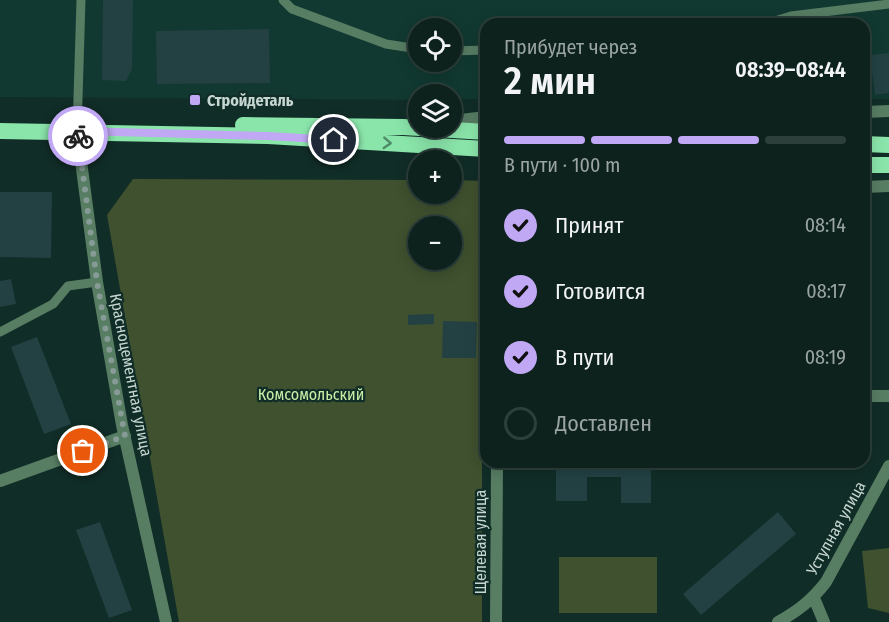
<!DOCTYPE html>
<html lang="ru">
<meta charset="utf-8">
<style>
:root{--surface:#0d221d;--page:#1b2f2a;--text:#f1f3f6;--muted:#9aa4a4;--line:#2d3f3b;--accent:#c0a8f4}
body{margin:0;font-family:"Fira Sans Condensed",sans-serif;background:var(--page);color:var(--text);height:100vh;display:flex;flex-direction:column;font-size:22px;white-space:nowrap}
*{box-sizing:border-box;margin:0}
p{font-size:20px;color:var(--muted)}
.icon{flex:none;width:33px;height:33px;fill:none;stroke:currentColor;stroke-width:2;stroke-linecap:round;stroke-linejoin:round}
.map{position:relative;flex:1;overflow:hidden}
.drawer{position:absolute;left:480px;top:18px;width:390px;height:450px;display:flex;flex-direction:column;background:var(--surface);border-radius:18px;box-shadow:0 3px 15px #0003,0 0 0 2px var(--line)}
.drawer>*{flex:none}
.controls{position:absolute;left:408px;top:18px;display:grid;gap:12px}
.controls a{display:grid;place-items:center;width:54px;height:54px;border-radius:50%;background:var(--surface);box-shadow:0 3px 15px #0003,0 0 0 2px var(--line);font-size:30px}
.pin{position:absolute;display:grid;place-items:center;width:51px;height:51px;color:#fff;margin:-26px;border:3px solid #fff;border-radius:50%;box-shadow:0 2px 6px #0007}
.courier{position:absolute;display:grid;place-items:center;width:60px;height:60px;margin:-30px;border:4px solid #c0a8f4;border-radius:50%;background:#fff;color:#222;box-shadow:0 2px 8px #0007}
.summary em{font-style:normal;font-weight:600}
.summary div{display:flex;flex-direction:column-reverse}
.summary{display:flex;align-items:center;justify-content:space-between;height:102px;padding:0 24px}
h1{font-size:39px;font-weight:600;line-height:45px}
.bar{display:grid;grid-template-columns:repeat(4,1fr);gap:9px 6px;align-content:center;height:72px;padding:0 24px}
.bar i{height:8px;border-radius:4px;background:var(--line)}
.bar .selected{background:var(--accent)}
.bar p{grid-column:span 4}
ol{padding:0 24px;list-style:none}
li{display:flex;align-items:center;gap:18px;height:66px}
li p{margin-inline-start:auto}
li .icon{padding:6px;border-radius:50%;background:var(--accent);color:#111;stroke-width:4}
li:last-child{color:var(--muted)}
li i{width:33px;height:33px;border:3px solid var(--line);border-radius:50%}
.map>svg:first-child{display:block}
.built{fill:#113931;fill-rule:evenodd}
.green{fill:#3f512f;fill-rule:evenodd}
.building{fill:#234143}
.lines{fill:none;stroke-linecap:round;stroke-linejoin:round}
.service{stroke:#577d63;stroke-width:9}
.minor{stroke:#577d63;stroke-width:12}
.trunk{stroke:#8ae5aa;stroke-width:16}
.oneway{stroke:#4e8968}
.done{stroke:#879b96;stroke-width:6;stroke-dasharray:0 10.8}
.route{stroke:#c0a8f4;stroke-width:8}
.poi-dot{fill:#c0a8f4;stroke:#112d27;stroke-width:2}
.labels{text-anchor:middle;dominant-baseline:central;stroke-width:4.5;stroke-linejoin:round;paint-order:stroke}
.poi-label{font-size:16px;font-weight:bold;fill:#c6d6d1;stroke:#112d27;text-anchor:start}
.street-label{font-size:16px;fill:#c6d6d1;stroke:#112d27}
.park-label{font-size:16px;fill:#c9eea7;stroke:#112d27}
</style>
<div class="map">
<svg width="889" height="622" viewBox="0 0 889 622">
<rect width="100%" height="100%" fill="#112d27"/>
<!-- built -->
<path class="built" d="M 0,0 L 889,0 L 889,99 L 864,99 L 864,24 L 486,24 L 486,99 L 452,99 L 452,94 L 418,94 L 418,100 L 0,97 ZM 418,28 L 452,28 L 452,62 L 418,62 Z"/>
<!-- green -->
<path class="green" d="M 133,179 L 418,180 L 418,194 L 452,194 L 452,180 L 486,181 L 486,393 L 482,393 L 482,622 L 179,622 L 107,215 ZM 418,226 L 452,226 L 452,260 L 418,260 Z
M 889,548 L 889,613 L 868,608 L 862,551 Z
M 559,557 L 657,557 L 657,613 L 559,613 Z"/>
<!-- building -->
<path class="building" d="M 103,0 L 133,0 L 132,69 L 126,81 L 102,80 Z
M 269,29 L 270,83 L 157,84 L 156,31 Z
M 889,53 L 889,93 L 875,95 L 870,55 Z
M 0,192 L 52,192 L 51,258 L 0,257 Z
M 11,279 L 16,304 L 0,307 L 0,281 Z
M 434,314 L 434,324 L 408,325 L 408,315 Z
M 443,321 L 477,322 L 476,358 L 442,358 Z
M 37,337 L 71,424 L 44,434 L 11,347 Z
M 556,462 L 651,462 L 651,503 L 621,503 L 621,477 L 587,477 L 587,501 L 556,501 Z
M 778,512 L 796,534 L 701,615 L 683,594 Z
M 100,522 L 132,610 L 109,618 L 76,530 Z"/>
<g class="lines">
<!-- service -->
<path class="service" d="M 283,0 L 292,9 L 386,44 L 418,49
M 765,24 L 791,16 L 889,4
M 452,51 L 486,50
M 77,131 L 81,0
M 0,332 L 53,304 L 68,286 L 97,282"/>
<!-- minor -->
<path class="minor" d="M 864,112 L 889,111
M 452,121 L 486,117
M 77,131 L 97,282 L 122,425 L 166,622
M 864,187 L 889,186
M 864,396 L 889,396
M 0,481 L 125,436
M 814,598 L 824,622
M 496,622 L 497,462
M 778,622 C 798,611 812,600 826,582 L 889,466"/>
<!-- trunk -->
<path class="trunk" d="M 243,125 L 403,127 L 486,132
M 0,131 L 268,136 L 486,149
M 864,144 L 889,145
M 864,165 L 889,165"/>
</g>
<!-- one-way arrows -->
<defs><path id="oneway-chevron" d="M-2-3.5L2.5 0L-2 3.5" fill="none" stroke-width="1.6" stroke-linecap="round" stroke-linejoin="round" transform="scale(1.5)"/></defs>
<use class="oneway" href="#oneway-chevron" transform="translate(387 143) rotate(3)"/>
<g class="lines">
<!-- done -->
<path class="done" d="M 78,136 L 97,282 L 125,436 L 83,451"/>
<!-- route -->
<path class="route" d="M 78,136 L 77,131 L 268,136 L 334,140"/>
</g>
<!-- markers -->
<rect class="poi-dot" x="189" y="94" width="12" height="12" rx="3"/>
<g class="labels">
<!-- poi labels -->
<g class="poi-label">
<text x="207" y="100">Стройдеталь</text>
</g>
<!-- street labels -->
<g class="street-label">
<text transform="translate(131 375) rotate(79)">Красноцементная улица</text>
<text transform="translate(836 528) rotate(-61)">Уступная улица</text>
<text transform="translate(480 542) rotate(-90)">Щелевая улица</text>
</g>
<!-- park labels -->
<g class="park-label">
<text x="311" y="394">Комсомольский</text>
</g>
</g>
</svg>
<div class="controls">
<a><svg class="icon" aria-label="locate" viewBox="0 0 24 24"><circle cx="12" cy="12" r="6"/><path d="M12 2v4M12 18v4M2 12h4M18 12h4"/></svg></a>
<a><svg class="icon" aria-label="layers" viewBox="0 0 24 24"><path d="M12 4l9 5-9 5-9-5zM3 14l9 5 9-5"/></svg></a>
<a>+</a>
<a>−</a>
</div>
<div class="pin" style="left:83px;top:451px;background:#ea580c"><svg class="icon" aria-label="bag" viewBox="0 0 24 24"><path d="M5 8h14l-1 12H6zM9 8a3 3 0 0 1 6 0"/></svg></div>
<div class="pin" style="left:334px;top:140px;background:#1f2937"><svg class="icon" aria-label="home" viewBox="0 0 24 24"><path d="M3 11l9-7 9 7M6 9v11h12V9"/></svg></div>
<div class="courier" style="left:78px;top:136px"><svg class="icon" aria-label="bike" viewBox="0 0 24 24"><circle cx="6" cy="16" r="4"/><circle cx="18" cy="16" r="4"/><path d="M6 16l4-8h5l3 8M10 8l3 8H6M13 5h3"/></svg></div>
<section class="drawer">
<div class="summary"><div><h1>2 мин</h1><p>Прибудет через</p></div><em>08:39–08:44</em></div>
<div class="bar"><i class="selected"></i><i class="selected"></i><i class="selected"></i><i></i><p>В пути · 100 m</p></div>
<ol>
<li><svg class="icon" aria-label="check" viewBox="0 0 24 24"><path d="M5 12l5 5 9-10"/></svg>Принят<p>08:14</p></li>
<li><svg class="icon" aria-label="check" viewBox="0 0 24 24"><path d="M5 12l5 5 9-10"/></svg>Готовится<p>08:17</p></li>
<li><svg class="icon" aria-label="check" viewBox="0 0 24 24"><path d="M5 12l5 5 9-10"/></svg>В пути<p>08:19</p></li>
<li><i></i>Доставлен</li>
</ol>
</section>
</div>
